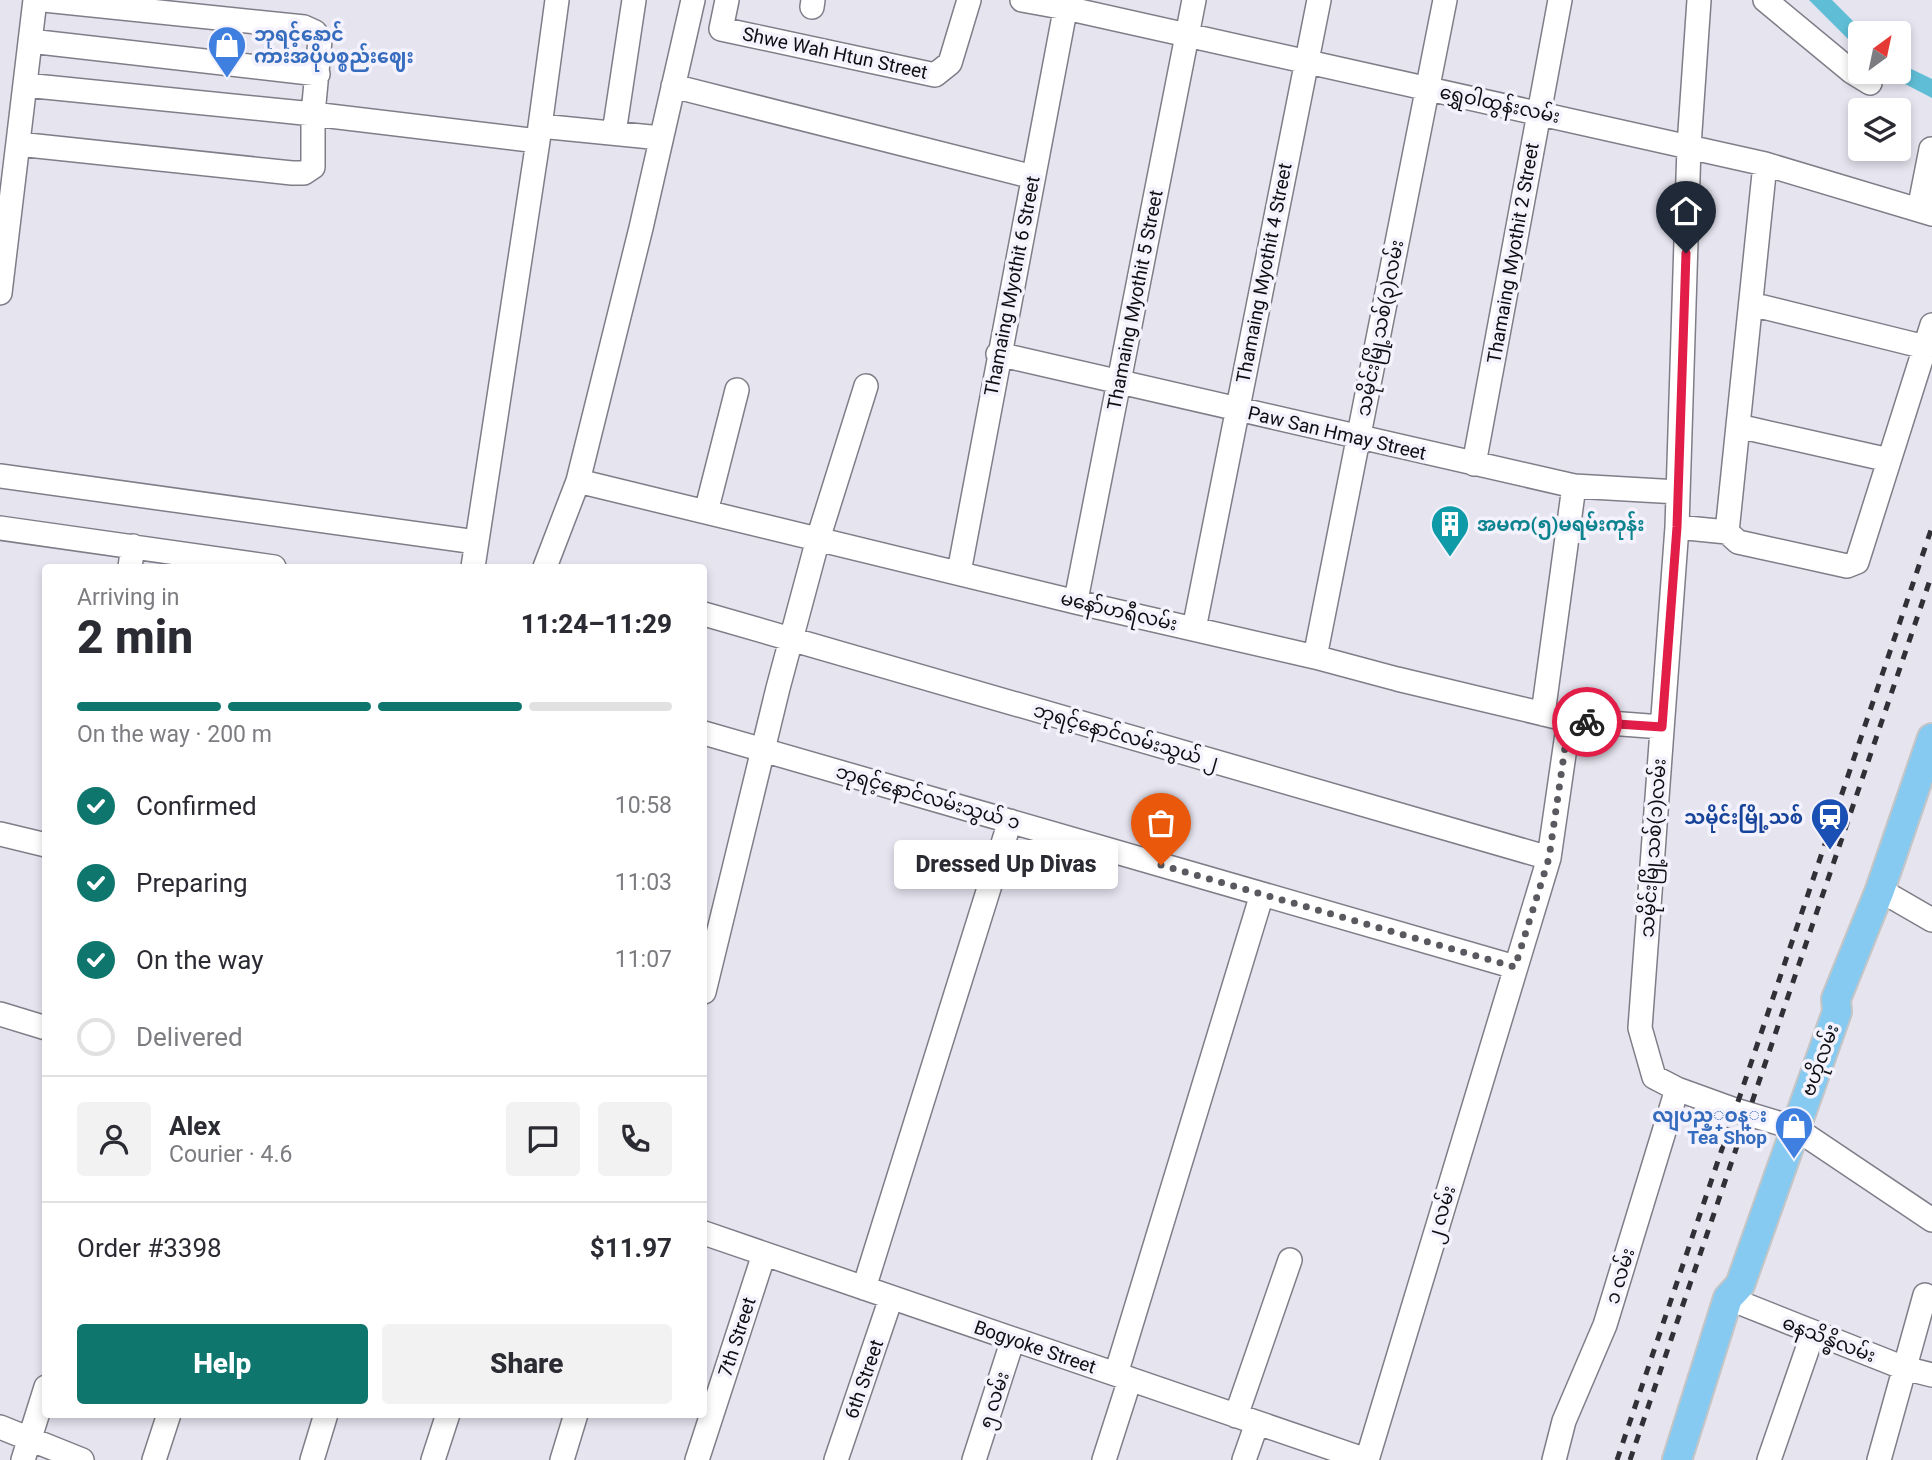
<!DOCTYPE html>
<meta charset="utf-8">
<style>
:root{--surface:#fff;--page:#f2f2f3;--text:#2b2b33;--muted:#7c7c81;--line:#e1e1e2;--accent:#0f766e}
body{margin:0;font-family:Roboto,"Noto Sans Myanmar",sans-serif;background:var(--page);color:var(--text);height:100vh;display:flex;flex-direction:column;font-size:26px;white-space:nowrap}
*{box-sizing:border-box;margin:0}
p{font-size:23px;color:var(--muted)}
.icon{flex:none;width:38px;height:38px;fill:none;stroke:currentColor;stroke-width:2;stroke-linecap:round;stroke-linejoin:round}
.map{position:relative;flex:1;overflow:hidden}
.drawer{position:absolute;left:42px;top:564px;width:665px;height:854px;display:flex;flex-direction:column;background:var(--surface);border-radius:7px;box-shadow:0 4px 10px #0003}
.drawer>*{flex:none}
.needle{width:46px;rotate:33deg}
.tools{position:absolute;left:1848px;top:21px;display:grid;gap:14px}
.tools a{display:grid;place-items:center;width:63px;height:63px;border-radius:7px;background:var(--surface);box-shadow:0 4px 10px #0003;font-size:35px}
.pin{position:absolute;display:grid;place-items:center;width:60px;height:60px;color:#fff;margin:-72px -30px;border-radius:50% 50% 50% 0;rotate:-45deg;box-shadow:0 0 7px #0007}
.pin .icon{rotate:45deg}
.courier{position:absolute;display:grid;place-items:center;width:70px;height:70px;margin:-35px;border:5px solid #e11d48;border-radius:50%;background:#fff;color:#222;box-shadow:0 2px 9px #0007}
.bubble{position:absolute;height:49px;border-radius:7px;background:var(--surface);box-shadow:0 4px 10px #0003;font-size:23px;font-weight:800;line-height:49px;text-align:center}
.summary em{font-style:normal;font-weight:800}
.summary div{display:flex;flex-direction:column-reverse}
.summary{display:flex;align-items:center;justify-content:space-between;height:119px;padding:0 35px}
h1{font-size:46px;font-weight:800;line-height:52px}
.bar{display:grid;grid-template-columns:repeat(4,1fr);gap:10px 7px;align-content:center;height:84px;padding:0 35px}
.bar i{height:9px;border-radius:5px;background:var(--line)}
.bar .current{background:var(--accent)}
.bar p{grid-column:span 4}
.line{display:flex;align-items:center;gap:18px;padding:0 35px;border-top:2px solid var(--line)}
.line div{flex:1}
.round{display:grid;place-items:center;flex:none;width:74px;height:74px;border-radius:7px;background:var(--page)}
ol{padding:0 35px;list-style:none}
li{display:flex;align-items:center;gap:21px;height:77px}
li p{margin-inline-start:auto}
li .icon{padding:7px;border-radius:50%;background:var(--accent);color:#fff;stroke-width:4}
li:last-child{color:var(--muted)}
li i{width:38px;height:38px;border:4px solid var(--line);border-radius:50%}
.primary-button{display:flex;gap:14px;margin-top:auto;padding:14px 35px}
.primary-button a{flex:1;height:80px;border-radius:7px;background:var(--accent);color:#fff;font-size:28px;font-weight:800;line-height:80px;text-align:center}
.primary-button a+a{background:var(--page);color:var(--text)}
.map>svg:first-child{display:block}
.water{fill:#5fbed6}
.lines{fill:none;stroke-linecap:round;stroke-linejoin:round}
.minor-casing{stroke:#7f7e88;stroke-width:26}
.major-casing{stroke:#c5c5c6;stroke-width:32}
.minor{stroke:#fff;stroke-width:23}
.major{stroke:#86caf1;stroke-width:28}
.rail{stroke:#313036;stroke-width:5;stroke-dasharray:9 9;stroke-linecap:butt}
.done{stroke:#59595f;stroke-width:7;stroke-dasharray:0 12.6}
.route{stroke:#e11d48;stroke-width:9}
.labels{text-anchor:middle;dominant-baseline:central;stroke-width:7;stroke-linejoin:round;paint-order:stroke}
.shop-label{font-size:19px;font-weight:bold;fill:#366cbe;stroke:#f3f2fd;text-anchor:start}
.street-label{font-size:19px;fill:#0e0e12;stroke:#f3f2fd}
.culture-label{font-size:19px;font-weight:bold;fill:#0d838f;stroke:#f3f2fd;text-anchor:start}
.transit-label{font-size:19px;font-weight:bold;fill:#164399;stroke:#f3f2fd;text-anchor:end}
</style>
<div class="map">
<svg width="1932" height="1460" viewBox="0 0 1932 1460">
<rect width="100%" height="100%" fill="#e5e4ef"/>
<!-- water -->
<path class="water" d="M 1809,0 L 1832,0 L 1865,33 L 1860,33 L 1860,51 Z
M 1899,63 L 1932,79 L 1932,98 L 1882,72 L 1899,72 Z"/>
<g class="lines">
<!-- minor casing -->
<g class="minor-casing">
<path id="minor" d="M 727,0 L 721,29 L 935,75 L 950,63 L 969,0
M 1022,0 L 1066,8 L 1765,164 L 1932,214
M 1699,0 L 1689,146 L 1677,527 L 1640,1028 L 1654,1077 L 1677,1089 L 1735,1110 L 1795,1128 L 1932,1220
M 1765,0 L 1852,72 L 1870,83
M 812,7 L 813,0
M 30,41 L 318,74
M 25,85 L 313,114 L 538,141
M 673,86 L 1033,177
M 540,126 L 661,138
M 614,133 L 634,0
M 18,144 L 292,173 L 304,173 L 313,167 L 313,114 L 320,40 L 315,32 L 304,27 L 44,0
M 1919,210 L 1931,149
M 0,293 L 35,0
M 1751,304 L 1925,347
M 998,354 L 1574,486 L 1678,492
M 1738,426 L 1889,460
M 1474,464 L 1560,0
M 0,476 L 476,542
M 578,481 L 1076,602 L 1315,657 L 1397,679 L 1569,720 L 1662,727
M 706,512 L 737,390
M 1677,527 L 1727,532 L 1738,542 L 1847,566 L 1857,562 L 1932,325
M 0,528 L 274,567
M 1727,532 L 1765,164
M 130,567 L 133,546
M 473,567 L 538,141 L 557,0
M 545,567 L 578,481 L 641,228 L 693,0
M 959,572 L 1067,0
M 1076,600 L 1194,0
M 704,614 L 1549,858
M 1194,629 L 1319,0
M 1315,657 L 1445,0
M 1543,714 L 1574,486
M 704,733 L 1515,967
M 0,834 L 46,845
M 1880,890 L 1932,920
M 704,992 L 778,688 L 818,539 L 866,386
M 0,1014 L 46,1028
M 704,1233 L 1366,1460
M 864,1288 L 1010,821
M 1728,1298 L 1904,1368 L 1932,1375
M 1116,1374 L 1262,894
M 1236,1416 L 1290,1260
M 0,1427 L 82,1460
M 23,1460 L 46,1387
M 154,1460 L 169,1414
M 312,1460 L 326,1414
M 433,1460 L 448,1414
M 562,1460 L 576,1414
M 697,1460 L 764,1254
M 836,1460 L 891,1298
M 974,1460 L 1013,1339
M 1104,1460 L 1130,1379
M 1244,1460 L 1257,1423
M 1367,1460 L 1549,858 L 1569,720
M 1554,1460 L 1564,1421 L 1605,1325 L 1677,1089
M 1769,1460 L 1813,1333
M 1879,1460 L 1925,1295"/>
</g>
<!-- major casing -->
<g class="major-casing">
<path id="major" d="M 1677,1460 L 1728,1298 L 1740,1285 L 1837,1012 L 1836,999 L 1880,890 L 1932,738"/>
</g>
<!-- minor -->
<use href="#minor" class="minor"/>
<!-- major -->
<use href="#major" class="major"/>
<!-- rail -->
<path class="rail" d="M 1617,1460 L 1932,527
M 1630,1460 L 1932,574"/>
</g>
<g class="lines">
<!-- done -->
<path class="done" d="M 1161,865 L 1515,967 L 1549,858 L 1569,720 L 1587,722"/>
<!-- route -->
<path class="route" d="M 1587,722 L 1662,727 L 1677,527 L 1686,253"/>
</g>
<!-- icons -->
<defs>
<g id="shop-pin" transform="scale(2.0125)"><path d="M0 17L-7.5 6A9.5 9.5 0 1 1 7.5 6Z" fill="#3f7fe0" stroke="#f3f2fd"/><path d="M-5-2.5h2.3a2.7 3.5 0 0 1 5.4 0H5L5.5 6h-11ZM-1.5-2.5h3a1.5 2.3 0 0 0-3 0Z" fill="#fff"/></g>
<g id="building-pin" transform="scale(2.0125)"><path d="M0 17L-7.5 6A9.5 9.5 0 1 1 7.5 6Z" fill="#0f9aa8" stroke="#f3f2fd"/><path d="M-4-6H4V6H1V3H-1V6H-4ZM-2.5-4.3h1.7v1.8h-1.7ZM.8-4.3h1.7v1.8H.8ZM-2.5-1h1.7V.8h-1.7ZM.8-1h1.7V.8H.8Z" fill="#fff"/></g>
<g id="station-pin" transform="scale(2.0125)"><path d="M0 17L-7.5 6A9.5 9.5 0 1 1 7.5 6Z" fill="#1a4fb4" stroke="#f3f2fd"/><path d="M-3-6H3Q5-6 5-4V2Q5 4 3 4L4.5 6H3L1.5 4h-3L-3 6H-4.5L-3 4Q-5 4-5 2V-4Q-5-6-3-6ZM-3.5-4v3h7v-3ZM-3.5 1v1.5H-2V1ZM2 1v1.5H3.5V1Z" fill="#fff"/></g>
</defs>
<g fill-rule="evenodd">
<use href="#shop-pin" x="227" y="45"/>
<use href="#building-pin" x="1450" y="524"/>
<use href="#station-pin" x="1830" y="817"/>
<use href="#shop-pin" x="1794" y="1126"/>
</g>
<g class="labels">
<!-- shop labels -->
<g class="shop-label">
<text x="254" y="34">ဘုရင့်နောင်<tspan x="254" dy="22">ကားအပိုပစ္စည်းဈေး</tspan></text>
<text x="1767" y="1115" text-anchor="end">လျပည့္ဝန္း<tspan x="1767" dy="22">Tea Shop</tspan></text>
</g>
<!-- street labels -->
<g class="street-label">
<text transform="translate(835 53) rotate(12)">Shwe Wah Htun Street</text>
<text transform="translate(1500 104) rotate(12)">ရွှေဝါထွန်းလမ်း</text>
<text transform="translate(1513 253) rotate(-80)">Thamaing Myothit 2 Street</text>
<text transform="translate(1264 273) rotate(-79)">Thamaing Myothit 4 Street</text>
<text transform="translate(1012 286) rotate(-79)">Thamaing Myothit 6 Street</text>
<text transform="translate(1135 300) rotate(-79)">Thamaing Myothit 5 Street</text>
<text transform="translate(1380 328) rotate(-79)">သမိုင်းမြို့သစ်(၃)လမ်း</text>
<text transform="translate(1337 433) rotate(13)">Paw San Hmay Street</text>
<text transform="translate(1119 611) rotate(13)">မနော်ဟရီလမ်း</text>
<text transform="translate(1126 736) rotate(16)">ဘုရင့်နောင်လမ်းသွယ် ၂</text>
<text transform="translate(928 797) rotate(16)">ဘုရင့်နောင်လမ်းသွယ် ၁</text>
<text transform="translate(1653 848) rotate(-86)">သမိုင်းမြို့သစ်(၁)လမ်း</text>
<text transform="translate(1820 1060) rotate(-70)">ဗဟိုလမ်း</text>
<text transform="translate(1441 1214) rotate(-73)">၂ လမ်း</text>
<text transform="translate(1620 1276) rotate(-73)">၁ လမ်း</text>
<text transform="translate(737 1337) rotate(-72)">7th Street</text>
<text transform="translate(1829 1339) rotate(21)">ဓနသိန္ဓိလမ်း</text>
<text transform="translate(1035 1347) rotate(19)">Bogyoke Street</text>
<text transform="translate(864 1379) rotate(-71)">6th Street</text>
<text transform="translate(994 1400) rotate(-72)">၅ လမ်း</text>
</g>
<!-- culture labels -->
<g class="culture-label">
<text x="1477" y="524">အမက(၅)မရမ်းကုန်း</text>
</g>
<!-- transit labels -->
<g class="transit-label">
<text x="1803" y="817">သမိုင်းမြို့သစ်</text>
</g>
</g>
</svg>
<div class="tools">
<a><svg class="needle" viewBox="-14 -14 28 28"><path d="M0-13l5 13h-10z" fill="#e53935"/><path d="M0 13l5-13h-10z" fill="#7c7c81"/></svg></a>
<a><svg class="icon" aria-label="layers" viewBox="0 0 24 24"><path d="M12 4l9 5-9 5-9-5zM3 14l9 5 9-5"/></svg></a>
</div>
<div class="pin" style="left:1161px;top:865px;background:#ea580c"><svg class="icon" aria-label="bag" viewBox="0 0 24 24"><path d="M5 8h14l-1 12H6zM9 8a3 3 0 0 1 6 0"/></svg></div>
<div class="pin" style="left:1686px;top:253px;background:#1f2937"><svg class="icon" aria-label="home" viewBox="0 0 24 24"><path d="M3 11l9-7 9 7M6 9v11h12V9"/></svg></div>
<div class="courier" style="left:1587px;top:722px"><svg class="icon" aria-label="bike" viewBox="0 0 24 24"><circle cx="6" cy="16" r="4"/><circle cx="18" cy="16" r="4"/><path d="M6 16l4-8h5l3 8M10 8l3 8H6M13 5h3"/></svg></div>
<div class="bubble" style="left:894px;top:840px;width:224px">Dressed Up Divas</div>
<section class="drawer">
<div class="summary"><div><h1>2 min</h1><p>Arriving in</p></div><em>11:24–11:29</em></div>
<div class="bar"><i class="current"></i><i class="current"></i><i class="current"></i><i></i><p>On the way · 200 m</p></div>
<ol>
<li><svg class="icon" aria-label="check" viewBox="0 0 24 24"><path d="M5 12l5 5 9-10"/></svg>Confirmed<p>10:58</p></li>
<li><svg class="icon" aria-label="check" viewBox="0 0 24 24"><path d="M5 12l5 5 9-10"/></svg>Preparing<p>11:03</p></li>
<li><svg class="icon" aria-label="check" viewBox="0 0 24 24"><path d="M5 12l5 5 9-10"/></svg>On the way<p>11:07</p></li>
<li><i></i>Delivered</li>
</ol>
<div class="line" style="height:126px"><a class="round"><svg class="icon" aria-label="person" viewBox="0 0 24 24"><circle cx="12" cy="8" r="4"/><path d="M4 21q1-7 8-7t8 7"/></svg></a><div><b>Alex</b><p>Courier · 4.6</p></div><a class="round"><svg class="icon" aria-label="chat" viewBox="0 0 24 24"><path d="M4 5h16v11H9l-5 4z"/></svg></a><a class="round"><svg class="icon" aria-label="phone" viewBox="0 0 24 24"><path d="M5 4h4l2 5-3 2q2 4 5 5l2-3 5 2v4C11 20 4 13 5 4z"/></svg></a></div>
<div class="line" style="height:91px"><div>Order #3398</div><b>$11.97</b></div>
<div class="primary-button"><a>Help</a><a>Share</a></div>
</section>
</div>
